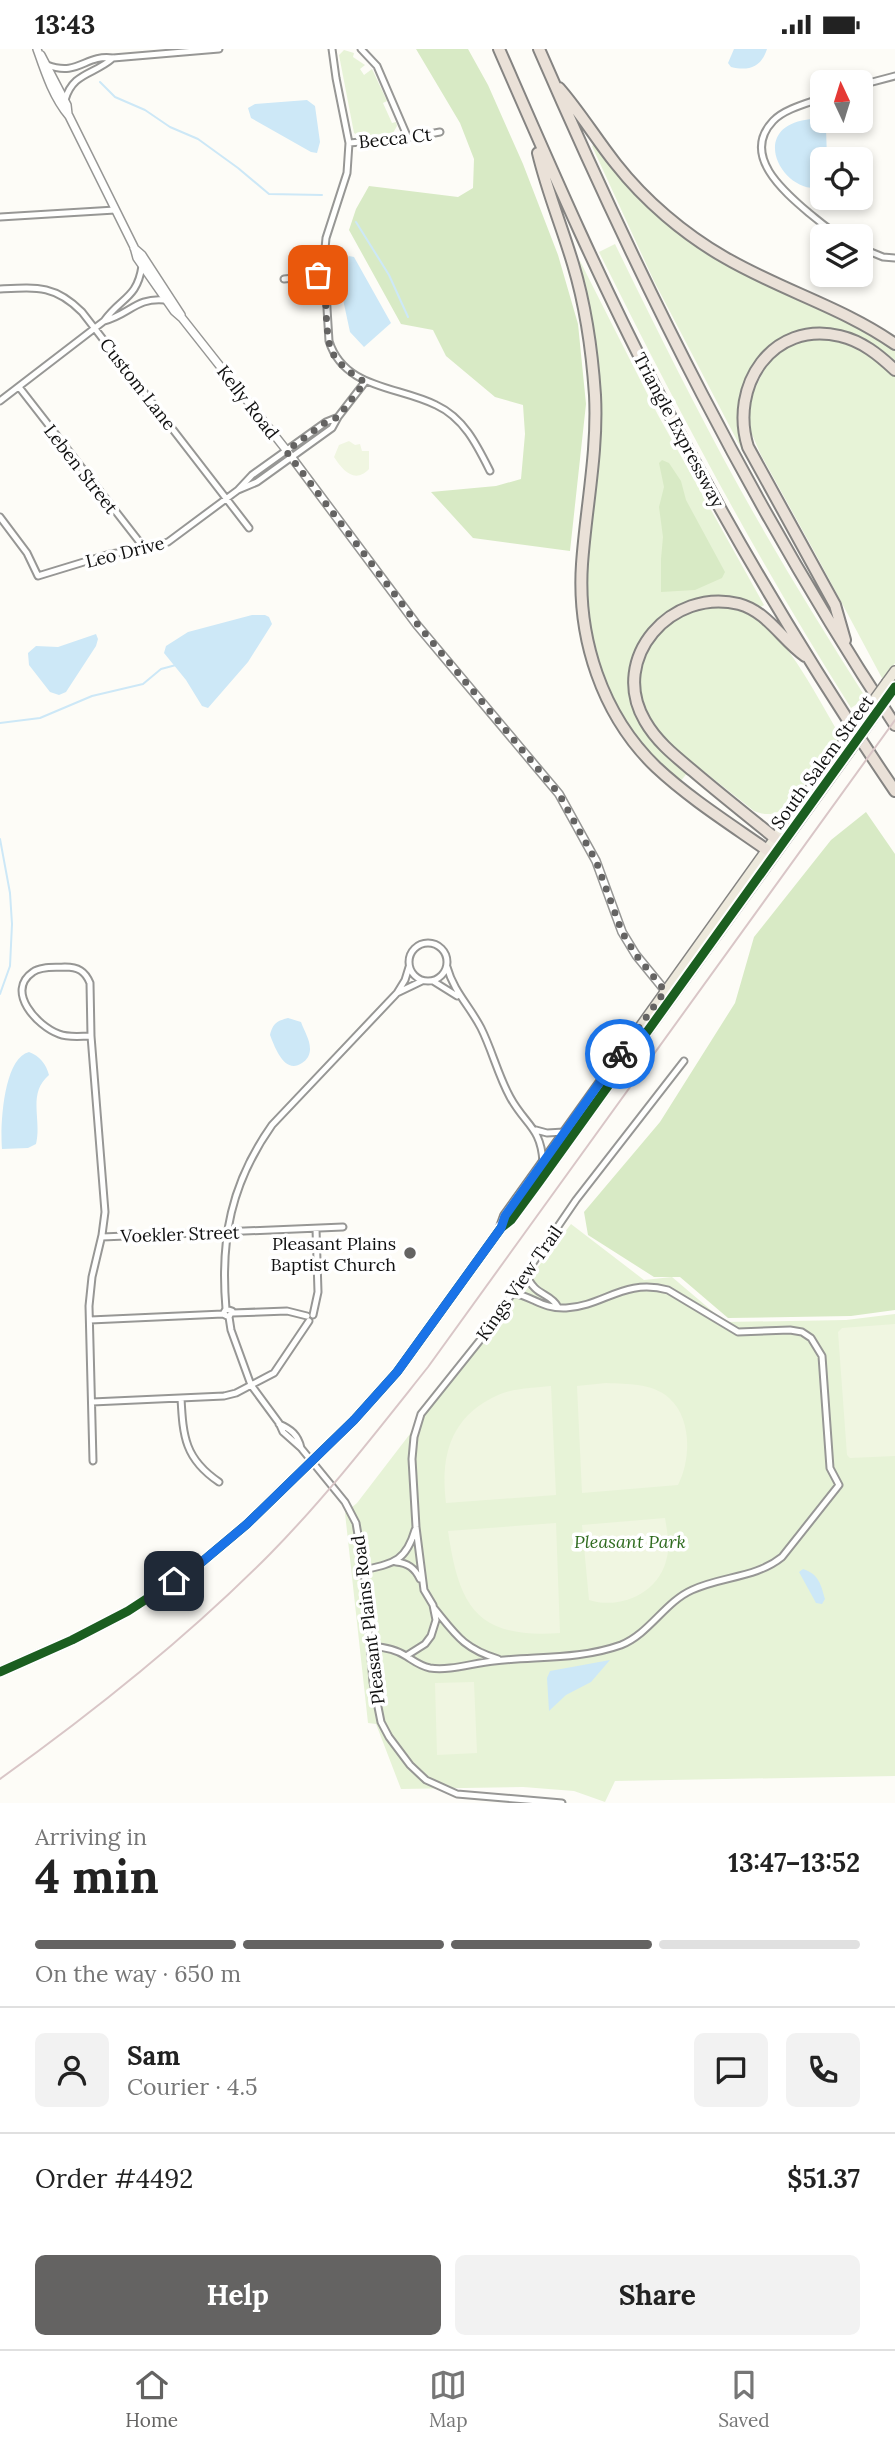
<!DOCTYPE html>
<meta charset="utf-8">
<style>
:root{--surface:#fff;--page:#f2f2f2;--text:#222;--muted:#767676;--line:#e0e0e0;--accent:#646362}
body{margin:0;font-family:Lora,serif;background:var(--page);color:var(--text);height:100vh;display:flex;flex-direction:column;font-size:26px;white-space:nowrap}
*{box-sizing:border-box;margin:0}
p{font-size:23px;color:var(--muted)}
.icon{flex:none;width:38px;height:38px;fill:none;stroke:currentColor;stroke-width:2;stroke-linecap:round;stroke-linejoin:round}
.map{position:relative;height:1754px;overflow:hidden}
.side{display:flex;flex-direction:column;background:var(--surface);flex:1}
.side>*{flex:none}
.needle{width:46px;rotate:356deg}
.controls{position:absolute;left:810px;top:21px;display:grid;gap:14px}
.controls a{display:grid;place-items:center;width:63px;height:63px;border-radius:10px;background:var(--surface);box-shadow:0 4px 10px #0003;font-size:35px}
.pin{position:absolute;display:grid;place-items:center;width:60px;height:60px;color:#fff;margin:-30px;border-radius:14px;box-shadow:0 4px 10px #0006}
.courier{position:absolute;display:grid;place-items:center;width:70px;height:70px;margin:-35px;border:5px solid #1a73e8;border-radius:50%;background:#fff;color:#222;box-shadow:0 2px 9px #0007}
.overview em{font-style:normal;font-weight:700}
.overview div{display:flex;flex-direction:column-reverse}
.overview{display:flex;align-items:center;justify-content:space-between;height:119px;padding:0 35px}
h1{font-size:46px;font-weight:700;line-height:52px}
.bar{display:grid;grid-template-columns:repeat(4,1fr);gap:10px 7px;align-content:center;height:84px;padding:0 35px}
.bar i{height:9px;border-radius:5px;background:var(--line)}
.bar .selected{background:var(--accent)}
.bar p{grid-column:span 4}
.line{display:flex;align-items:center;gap:18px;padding:0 35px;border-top:2px solid var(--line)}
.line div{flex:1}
.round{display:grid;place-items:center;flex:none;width:74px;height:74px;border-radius:10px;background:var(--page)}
.cta{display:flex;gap:14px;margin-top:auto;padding:14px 35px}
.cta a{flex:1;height:80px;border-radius:10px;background:var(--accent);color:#fff;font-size:28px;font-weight:700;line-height:80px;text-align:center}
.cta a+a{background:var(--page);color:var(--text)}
.status{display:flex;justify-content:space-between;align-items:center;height:49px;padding:0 35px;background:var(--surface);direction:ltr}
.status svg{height:19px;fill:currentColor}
.menu{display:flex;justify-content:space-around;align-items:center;height:98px;border-top:2px solid var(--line);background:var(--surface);font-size:19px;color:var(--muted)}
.menu a{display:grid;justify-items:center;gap:4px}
.menu .selected{color:var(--accent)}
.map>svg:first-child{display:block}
.green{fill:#e7f3d7}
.forest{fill:#d8eac5}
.pitch{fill:#f0f6e1}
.water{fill:#cde8f7}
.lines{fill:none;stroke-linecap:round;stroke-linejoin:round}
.stream{stroke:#cde8f7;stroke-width:2}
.minor-casing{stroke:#979795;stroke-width:9}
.tertiary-casing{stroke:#979795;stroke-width:10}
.primary-casing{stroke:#858482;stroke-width:12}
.motorway-casing{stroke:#858482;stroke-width:14}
.minor{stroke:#fffffe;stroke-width:5}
.tertiary{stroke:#fffffe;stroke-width:7}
.primary{stroke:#ede9dc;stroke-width:9}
.motorway{stroke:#eae1d8;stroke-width:10}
.rail{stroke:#d9c6c7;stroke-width:2}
.primary-bridge-casing{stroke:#858482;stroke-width:12;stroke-linecap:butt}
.primary-bridge{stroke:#ede9dc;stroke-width:9}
.cycleway-casing{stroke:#fff;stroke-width:13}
.cycleway{stroke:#1b5e20;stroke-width:9}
.done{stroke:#646362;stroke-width:7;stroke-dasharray:0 12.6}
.route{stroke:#1a73e8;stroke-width:9}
.poi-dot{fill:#646362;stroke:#fff;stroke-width:2.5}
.labels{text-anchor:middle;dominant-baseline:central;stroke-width:7;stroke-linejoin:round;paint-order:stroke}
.street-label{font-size:18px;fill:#111;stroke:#fff}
.poi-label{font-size:18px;fill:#111;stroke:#fff;text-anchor:end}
.park-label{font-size:18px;font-style:italic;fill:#2f6b1f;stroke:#fff}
</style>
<div class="status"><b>13:43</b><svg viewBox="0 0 49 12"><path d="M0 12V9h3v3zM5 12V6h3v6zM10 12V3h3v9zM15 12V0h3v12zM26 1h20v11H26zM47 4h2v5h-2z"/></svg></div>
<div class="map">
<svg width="895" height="1754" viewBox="0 0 895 1754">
<rect width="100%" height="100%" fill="#fdfcf7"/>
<!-- green -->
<path class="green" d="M 344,1 L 354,4 L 353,8 L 365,16 L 360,20 L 364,26 L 372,20 L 387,52 L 383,54 L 392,74 L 396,73 L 397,77 L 393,84 L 360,87 L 354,84 L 339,6 Z
M 596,95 L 679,181 L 838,266 L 895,299 L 895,315 C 875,303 852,282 828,280 C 814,280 803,284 791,288 C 742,306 729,354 744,400 L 742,401 L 654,232 L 592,97 Z
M 615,195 C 655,277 695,358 739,438 C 779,510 822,580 866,649 L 851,659 C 757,510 677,360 599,203 Z
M 580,212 L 658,366 L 764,556 L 759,559 C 749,555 740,550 729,548 C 695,544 646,564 638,601 C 634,618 635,638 634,655 L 688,723 L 680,733 L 666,721 L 632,684 L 607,641 L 590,587 L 585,530 L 599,384 L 577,213 Z
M 820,288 C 857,293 867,304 895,326 L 895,614 L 883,631 L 814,502 L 761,406 L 751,383 L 749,364 L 752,346 L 769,311 L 783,300 L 801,292 Z
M 710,556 C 721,558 733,557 743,561 C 781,573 820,654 841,688 L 789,755 C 778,765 769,768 754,762 L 668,694 C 632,659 628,610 667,576 C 671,573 675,568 679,565 C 688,561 701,559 710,556 Z
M 571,1175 L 644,1231 L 672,1228 L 725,1273 L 846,1271 L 895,1265 L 895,1727 L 615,1732 L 605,1753 L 574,1742 L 523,1738 L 401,1740 L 376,1675 L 368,1674 L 345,1464 L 357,1454 Z"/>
<!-- forest -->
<path class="forest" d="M 416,0 L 468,0 L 488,36 L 523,115 L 558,206 L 578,275 L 586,355 L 570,502 L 473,489 L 431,443 L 496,437 L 521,430 L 525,385 L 523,356 L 495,348 L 446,307 L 433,281 L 401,275 L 349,181 L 356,160 L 369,137 L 458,148 L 473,139 L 474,110 L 460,74 Z
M 662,411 L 669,414 L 681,432 L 686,451 L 725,523 L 722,529 L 695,541 L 661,543 L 661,510 L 663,488 L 659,458 L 664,438 L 659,414 Z
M 866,763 L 895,805 L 895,1261 L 851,1267 L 728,1269 L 680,1228 L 654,1228 L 588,1186 L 584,1163 L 660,1073 L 735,954 L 754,888 L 831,791 Z"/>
<!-- pitch -->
<path class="pitch" d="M 349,392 L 355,396 L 360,395 L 362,402 L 369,402 L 369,420 C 355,435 343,422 334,408 L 339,396 Z
M 895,1275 L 895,1407 L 850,1409 L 847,1406 L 838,1283 L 842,1279 Z
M 606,1334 C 627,1335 653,1334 669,1349 C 692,1369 691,1411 678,1436 L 582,1444 L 577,1337 Z
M 551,1337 L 556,1446 L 446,1454 C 440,1406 451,1367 498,1346 C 514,1339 534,1339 551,1337 Z
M 665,1469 C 667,1482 670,1496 667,1508 C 660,1544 621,1561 589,1551 L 582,1476 Z
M 556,1474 L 560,1584 C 477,1590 459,1558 448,1482 Z
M 474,1633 L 477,1704 L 437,1706 L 435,1634 Z"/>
<!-- water -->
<path class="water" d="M 734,0 L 767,0 C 761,19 748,22 731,18 L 728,14 Z
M 307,51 L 315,57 L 320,93 L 317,104 L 311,103 L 251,69 L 248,59 L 255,55 Z
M 811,70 L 826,79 L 827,110 L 822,110 L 822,138 C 784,148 744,77 811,70 Z
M 349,207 L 354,208 L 391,274 L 364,298 L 350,283 L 338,227 L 339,215 Z
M 252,566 L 265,566 L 269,568 L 272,575 L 248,613 L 208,659 L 202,657 L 186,631 L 164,604 L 166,597 L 188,583 Z
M 96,585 L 98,590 L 96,597 L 66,643 L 59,646 L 50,643 L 29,616 L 28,604 L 36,597 L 58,598 Z
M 288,969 L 301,973 C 304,982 310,990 310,1000 C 310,1006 307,1011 302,1014 C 285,1026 275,999 270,986 C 273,974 277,972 288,969 Z
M 29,1003 C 40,1007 46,1015 49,1026 C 27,1045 42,1070 36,1095 L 28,1099 L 2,1100 C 0,1079 3,1009 29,1003 Z
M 803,1520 C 819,1525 821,1536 825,1550 L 822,1555 L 816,1554 L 799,1523 Z
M 610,1611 L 591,1633 L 566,1646 L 549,1662 L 547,1629 L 550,1622 Z"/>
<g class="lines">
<!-- stream -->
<path class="stream" d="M 100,33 L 115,48 L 145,61 L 170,78 L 198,90 L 238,119 L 269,145 L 322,146
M 356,173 L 389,226 L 408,268
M 0,674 L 40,669 L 92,647 L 143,635 L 161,620 L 176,616
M 0,790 L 10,844 L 12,875 L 10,917 L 0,945"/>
<!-- minor casing -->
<g class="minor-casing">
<path id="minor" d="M 332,0 L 336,29 L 349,94 L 347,124 L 326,189 L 324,210 L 329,292 C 344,340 398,337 436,356 C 464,369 477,396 490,422
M 361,0 L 377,17 L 408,89
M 47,16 C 79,28 85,5 113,9 L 219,0
M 861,36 L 895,27
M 822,49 C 808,54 784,60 773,72 C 741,106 783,142 809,164 C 819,172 829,181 840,187
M 65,51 C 73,23 94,26 113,9
M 349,94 L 408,89 L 440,83
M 0,168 L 115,161
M 861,199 L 883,208 L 895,209
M 284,230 L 325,226
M 0,240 C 37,238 55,236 82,263 L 249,479
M 104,272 C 129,266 136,248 165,251
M 19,338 L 145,500
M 0,352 L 104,272 C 121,248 137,250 142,217
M 238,441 L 252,426 L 326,373 L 336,369
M 0,468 L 27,504 L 38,527 L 110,505 L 145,500 L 168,493 L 238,441 L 257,433 L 332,379 L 338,368 L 365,333
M409 913a19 19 0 1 1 38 0a19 19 0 1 1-38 0Z
M 447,918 C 454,943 469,956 481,979 C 492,1001 498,1026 510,1048 C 525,1076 541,1078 543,1113
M 433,932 L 457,947
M 397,944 L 422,932
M 91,987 C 81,987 69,989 59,985 C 37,977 5,942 33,923 C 41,917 55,919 65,918 C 78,918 85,922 90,934 L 91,987 L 105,1163 L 102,1186 L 92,1228 L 89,1257 L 93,1412
M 536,1081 L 547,1084 L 564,1083
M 102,1188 L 343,1178
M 526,1225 C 535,1248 550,1243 558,1258
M 226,1260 C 220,1190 231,1134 272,1076 L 397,944 L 405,931 L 409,918
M 232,1264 L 287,1262 L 307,1267
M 313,1266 L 318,1243 L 316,1180
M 229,1268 L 223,1265 L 226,1260 L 232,1262 L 229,1268 L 231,1281 L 251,1336 L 279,1374 L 283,1383 L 301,1399 L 345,1453 L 356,1474 L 364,1521 L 373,1633 L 381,1673 L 389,1688 L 410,1716 L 426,1731 L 457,1745 L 562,1754
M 90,1271 L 223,1265
M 181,1349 C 183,1388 185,1410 219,1433
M 92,1353 L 224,1347 L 236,1344 L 274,1324 L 309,1272
M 279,1375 C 291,1380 298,1386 301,1399
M 396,1513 C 408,1514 415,1519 420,1530
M 364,1521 C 394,1514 406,1512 415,1481
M 434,1559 C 456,1586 463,1599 498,1610
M 371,1597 C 382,1598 396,1600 406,1607 C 414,1612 420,1617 430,1619 C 450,1622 473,1614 494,1612 C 536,1607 579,1611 621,1596 C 649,1585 665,1553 692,1541 C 722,1527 756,1529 782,1508 L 839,1436 L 830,1419 L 822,1307 L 811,1289 L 802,1283 L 790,1281 L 738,1283 L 668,1241 C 624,1229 604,1257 566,1259 C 542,1260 534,1248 513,1244
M 406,1607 L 425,1595 L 431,1587 L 436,1571 L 433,1556 L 424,1541 L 416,1478 L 412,1410 L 414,1388 L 421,1365 L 481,1290 L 576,1151 L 684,1012"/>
</g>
<!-- tertiary casing -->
<g class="tertiary-casing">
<path id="tertiary" d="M 37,0 C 45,23 53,48 69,67 L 134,198 L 137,209 L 174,262 L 182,269 L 287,402 L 417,576 L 559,745 L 596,812 L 622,883 L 636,906 L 667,944
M 41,6 L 67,56 L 68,65
M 134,199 L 142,206 L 181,266"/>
</g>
<!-- primary casing -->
<g class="primary-casing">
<path id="primary" d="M 887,633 L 895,622
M 501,1178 L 505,1167 L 843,694
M 0,1623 L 72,1591 L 128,1562 L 197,1517 L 247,1475 L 354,1371 L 397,1323 L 501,1179 L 511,1171 L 539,1133 L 849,703"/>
</g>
<!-- motorway casing -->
<g class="motorway-casing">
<path id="motorway" d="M 499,0 C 548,112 596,224 652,332 C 724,473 806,611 895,742
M 539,0 C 641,235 754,462 895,676
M 559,39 C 580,63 596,90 616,115 C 645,152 684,185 724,208 C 780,241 842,258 895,295
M 538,104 C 547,142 562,178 573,215 C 586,258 592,301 595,346 C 598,403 586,458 582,515 C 577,589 602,666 656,718 C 689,749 730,775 767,801
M 845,591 L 835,556 L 748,398 C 729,337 772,271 840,287 C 862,292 879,306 895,321
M 775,789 C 748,767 720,745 693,722 C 675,707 657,693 645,672 C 608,609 672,538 739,555 C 768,563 782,591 805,607"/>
</g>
<!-- minor -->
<use href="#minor" class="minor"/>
<!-- tertiary -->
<use href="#tertiary" class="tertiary"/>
<!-- primary -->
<use href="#primary" class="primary"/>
<!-- motorway -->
<use href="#motorway" class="motorway"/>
<!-- rail -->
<path class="rail" d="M 0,1730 C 95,1662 187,1589 270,1505 C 327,1447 377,1382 428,1318 L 895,671"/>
<!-- primary-bridge casing -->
<g class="primary-bridge-casing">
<path id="primary-bridge" d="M 843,694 L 887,633
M 849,703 L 892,642"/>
</g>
<!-- primary-bridge -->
<use href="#primary-bridge" class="primary-bridge"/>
<!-- cycleway casing -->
<g class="cycleway-casing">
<path id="cycleway" d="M 0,1623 L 72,1591 L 128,1562 L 197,1517 L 247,1475 L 354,1371 L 397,1323 L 501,1179 L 511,1171 L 539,1133 L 895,638"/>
</g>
<!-- cycleway -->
<use href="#cycleway" class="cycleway"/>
</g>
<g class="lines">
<!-- done -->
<path class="done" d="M 318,226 L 325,226 C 326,244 325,289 332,303 C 339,316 353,326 365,333 L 338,368 L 326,373 L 286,402 L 418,576 L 559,745 L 596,812 L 622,883 L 636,906 L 665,942 L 620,1005"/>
<!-- route -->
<path class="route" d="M 174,1532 L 197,1517 L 247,1475 L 354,1371 L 397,1323 L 501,1179 L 505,1167 L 620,1005"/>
</g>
<!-- markers -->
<circle class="poi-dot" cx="410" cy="1204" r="7"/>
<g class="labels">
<!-- street labels -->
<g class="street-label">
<text transform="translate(395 89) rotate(-6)">Becca Ct</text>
<text transform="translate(138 335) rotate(52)">Custom Lane</text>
<text transform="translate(248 353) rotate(52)">Kelly Road</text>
<text transform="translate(679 381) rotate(62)">Triangle Expressway</text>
<text transform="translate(81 420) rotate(52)">Leben Street</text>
<text transform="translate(125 503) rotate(-14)">Leo Drive</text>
<text transform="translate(822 713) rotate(-54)">South Salem Street</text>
<text transform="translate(180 1185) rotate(-2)">Voekler Street</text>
<text transform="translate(519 1234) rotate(-55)">Kings View Trail</text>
<text transform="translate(368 1571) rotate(-97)">Pleasant Plains Road</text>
</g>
<!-- poi labels -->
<g class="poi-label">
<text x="396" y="1194">Pleasant Plains<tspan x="396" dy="21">Baptist Church</tspan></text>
</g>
<!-- park labels -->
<g class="park-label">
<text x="630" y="1492">Pleasant Park</text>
</g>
</g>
</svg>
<div class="controls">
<a><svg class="needle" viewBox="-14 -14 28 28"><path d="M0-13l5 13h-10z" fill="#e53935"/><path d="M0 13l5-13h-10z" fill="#767676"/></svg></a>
<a><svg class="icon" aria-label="locate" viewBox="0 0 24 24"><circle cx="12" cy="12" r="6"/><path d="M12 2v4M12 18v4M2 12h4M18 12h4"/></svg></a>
<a><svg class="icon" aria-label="layers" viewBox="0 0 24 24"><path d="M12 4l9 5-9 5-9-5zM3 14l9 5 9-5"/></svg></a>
</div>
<div class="pin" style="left:318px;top:226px;background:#ea580c"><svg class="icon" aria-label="bag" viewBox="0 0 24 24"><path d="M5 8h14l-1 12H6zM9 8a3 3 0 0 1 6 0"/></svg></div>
<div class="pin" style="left:174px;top:1532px;background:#1f2937"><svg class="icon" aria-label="home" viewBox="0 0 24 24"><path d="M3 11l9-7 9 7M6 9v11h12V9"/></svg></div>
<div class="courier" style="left:620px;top:1005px"><svg class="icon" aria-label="bike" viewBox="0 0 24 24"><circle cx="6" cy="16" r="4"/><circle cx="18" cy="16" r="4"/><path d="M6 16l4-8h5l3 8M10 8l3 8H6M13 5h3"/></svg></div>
</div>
<section class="side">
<div class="overview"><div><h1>4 min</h1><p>Arriving in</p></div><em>13:47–13:52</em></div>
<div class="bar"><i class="selected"></i><i class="selected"></i><i class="selected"></i><i></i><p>On the way · 650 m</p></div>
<div class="line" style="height:126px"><a class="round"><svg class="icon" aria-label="person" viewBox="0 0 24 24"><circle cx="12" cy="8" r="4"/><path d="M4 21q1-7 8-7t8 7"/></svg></a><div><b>Sam</b><p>Courier · 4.5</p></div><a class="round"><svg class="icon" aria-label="chat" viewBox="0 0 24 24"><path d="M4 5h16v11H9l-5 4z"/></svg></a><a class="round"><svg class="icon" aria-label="phone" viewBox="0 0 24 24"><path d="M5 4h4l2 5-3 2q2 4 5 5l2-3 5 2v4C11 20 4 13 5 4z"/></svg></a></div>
<div class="line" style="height:91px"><div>Order #4492</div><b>$51.37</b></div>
<div class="cta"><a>Help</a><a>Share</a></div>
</section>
<nav class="menu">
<a class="selected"><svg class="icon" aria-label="home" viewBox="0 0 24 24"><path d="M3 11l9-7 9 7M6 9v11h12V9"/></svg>Home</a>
<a><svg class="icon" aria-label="map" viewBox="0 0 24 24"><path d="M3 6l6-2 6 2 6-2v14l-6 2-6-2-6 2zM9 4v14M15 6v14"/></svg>Map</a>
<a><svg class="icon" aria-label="saved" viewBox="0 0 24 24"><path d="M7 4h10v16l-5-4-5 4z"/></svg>Saved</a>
</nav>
